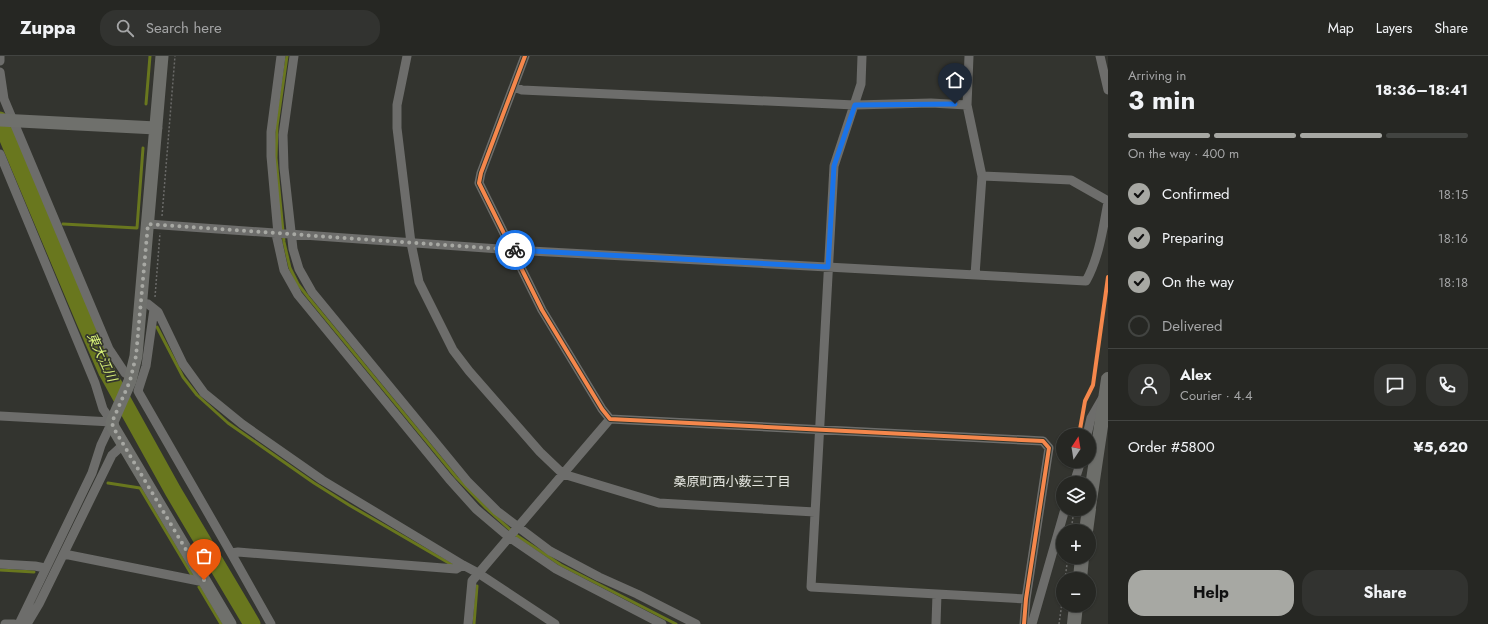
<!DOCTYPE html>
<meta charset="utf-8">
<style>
:root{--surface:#262723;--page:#323330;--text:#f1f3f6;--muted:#a4a5a6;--line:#424441;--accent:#a7a8a3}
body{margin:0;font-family:Jost,"Noto Sans JP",sans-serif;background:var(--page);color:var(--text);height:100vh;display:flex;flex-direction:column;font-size:15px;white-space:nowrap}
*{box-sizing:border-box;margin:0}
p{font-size:13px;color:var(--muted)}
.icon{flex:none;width:22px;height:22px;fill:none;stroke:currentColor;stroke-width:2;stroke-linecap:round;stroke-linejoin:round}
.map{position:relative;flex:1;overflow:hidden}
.drawer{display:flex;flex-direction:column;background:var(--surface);width:380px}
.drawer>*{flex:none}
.needle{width:26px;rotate:12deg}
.fabs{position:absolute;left:1056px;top:372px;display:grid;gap:8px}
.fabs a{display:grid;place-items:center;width:40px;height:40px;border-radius:50%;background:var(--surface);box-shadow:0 1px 3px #0004,0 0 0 1px var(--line);font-size:20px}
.pin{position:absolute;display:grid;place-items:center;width:34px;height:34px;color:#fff;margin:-41px -17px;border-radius:50% 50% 50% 0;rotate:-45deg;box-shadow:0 0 4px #0007}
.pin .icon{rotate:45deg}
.courier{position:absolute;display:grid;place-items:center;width:40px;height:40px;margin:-20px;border:3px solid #1a73e8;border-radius:50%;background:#fff;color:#222;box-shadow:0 1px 5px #0007}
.head em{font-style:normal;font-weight:700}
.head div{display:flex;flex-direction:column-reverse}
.head{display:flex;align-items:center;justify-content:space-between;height:68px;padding:0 20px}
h1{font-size:26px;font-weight:700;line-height:30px}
.bar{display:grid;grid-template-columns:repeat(4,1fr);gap:6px 4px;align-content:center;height:48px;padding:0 20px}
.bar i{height:5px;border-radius:3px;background:var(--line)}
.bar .active{background:var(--accent)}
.bar p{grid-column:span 4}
.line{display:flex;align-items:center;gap:10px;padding:0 20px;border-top:1px solid var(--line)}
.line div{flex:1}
.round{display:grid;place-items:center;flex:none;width:42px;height:42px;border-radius:16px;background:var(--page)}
ol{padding:0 20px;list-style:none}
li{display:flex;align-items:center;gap:12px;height:44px}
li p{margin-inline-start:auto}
li .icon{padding:4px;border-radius:50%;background:var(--accent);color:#111;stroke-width:4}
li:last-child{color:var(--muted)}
li i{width:22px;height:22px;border:2px solid var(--line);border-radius:50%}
.button{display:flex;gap:8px;margin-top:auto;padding:8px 20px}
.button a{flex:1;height:46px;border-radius:16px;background:var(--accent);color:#111;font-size:16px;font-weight:700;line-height:46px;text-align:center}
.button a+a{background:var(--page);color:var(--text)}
header{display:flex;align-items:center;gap:24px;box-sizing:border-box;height:56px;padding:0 20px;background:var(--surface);border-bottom:1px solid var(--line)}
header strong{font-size:19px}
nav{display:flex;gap:22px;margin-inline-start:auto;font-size:14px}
.search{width:280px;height:36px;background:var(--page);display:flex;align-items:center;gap:10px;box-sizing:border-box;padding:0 14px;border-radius:16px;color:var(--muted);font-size:15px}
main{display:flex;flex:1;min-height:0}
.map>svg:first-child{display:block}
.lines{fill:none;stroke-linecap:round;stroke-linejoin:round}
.stream{stroke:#69771e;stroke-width:3}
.river{stroke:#69771e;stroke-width:17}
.path{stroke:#6a6a68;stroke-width:1.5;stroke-dasharray:2 2;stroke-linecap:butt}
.street{stroke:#6d6d6b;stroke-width:9}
.secondary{stroke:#6f706c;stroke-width:13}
.primary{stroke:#6d6e6a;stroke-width:14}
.cycleway-casing{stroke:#34362d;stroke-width:6}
.cycleway{stroke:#f5874c;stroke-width:4}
.done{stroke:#a7a8a3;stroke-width:4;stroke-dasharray:0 7.2}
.route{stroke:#1a73e8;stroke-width:5}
.labels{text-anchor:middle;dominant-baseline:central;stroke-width:3.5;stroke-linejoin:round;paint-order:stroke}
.water-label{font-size:13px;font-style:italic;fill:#d8f177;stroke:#34362d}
.neighbourhood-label{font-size:13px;fill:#e5e6e1;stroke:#34362d}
</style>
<header>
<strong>Zuppa</strong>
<div class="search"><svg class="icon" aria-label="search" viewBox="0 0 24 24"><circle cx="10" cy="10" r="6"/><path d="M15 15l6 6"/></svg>Search here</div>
<nav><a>Map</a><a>Layers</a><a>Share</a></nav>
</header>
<main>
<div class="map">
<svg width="1108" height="568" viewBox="0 0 1108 568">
<rect width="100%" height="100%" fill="#33342f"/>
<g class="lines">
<!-- stream -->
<path class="stream" d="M 287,0 L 277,70 L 276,102 L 284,186 L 290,212 L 298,228 L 308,241 L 456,421 L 486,452 L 516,479 L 561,509 L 676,568
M 146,48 L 150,0
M 63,168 L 137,172 L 143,92
M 157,271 L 183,321 L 197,339 L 228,367 L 314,427 L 349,449 L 454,510
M 108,427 L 140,432 L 193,521
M 0,514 L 34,516
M 199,531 L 221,568
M 474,568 L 477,530"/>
<!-- river -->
<path class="river" d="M 0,64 L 85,266 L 107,316 L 173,435 L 252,568"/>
<!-- path -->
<path class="path" d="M 162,160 L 175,0
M 155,241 L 160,177
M 1083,355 L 1085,345 L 1093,329 L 1108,221
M 1071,475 L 1073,461
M 1065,523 L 1068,501
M 1059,568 L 1063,540"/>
<!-- street -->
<path class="street" d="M 294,0 L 283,79 L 284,112 L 293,193 L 299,213 L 312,236 L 468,426 L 497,455 L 550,495 L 599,521 L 637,538 L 696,568
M 407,0 L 397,49 L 397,72 L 411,187 L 419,226 L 453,294 L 469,315 L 540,396 L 563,418 L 610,363
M 525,0 L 481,117 L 479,127 L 542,254 L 602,353 L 610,363 L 1043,385 L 1049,392 L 1026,543 L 1024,568
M 862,0 L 861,28 L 834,110 L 811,531 L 937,538 L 936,568
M 969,0 L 967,49 L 982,120 L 975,219
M 1100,0 L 1108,34
M 0,5 L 0,0
M 0,16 L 4,43 L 109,293 L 125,317 L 132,320
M 514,31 L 522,34 L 855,49 L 931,47 L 967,49
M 0,98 L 95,327 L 103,353 L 112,366
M 982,120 L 1071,124 L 1108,145
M 148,168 L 512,194 L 1086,225 C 1099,202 1103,172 1108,146
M 276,178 L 284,214 L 298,239 L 449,423 L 476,453 L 509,481 L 556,513 L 662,568
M 278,178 L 271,100 L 271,76 L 281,0
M 141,247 L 148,248 L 158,256 L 183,308 L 204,337 L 242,368 L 322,424 L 463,509 L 478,517 L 555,568
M 154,253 L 146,310 L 138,335 L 139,337 L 231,497 L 271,568
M 0,360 L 112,366
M 1087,379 L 1091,362 L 1102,343
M 1074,427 L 1081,405
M 231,497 L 238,496 L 456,513 L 463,509
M 64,498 L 199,525 L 204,524
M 0,508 L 35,510 L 45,512
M 937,538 L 1026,543
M 5,568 L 14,568
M 19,568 L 92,417 L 101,389 L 112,366
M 27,568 L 39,548 L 112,399 L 124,388
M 468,568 L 472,525 L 563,418 L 659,447 L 815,456
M 1032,568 L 1065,453"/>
<!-- secondary -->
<path class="secondary" d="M 162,0 L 136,300 L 130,325 L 112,366 L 113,371 L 230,568
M 0,64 L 156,72"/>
<!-- primary -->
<path class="primary" d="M 1089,451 L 1108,323
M 1086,475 L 1089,453
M 1080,523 L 1082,501
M 1074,568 L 1076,549"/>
<!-- cycleway casing -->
<g class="cycleway-casing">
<path id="cycleway" d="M 525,0 L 481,117 L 479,127 L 542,254 L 602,353 L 610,363 L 1043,385 L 1049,392 L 1026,543 L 1024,568
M 1079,379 L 1085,345 L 1093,329 L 1108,221"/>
</g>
<!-- cycleway -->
<use href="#cycleway" class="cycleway"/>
</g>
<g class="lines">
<!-- done -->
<path class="done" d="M 204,524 L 113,371 L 112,366 L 130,325 L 136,300 L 148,168 L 515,194"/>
<!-- route -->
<path class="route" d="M 515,194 L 828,211 L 834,110 L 855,49 L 955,48"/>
</g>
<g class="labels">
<!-- water labels -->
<g class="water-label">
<text transform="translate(102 301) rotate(65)">東大江川</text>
</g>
<!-- neighbourhood labels -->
<g class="neighbourhood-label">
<text x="732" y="425">桑原町西小薮三丁目</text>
</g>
</g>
</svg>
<div class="fabs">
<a><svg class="needle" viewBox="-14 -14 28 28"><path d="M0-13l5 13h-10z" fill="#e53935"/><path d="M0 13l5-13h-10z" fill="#a4a5a6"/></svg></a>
<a><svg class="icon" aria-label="layers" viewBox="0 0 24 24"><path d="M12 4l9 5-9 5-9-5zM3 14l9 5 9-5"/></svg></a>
<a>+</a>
<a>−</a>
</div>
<div class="pin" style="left:204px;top:524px;background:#ea580c"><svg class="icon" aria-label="bag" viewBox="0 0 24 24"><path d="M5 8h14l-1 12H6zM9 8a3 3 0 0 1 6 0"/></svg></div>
<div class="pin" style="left:955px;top:48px;background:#1f2937"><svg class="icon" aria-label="home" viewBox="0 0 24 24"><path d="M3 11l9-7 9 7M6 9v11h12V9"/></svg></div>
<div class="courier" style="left:515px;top:194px"><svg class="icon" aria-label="bike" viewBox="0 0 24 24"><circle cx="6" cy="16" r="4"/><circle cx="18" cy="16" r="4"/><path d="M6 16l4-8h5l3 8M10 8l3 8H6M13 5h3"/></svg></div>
</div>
<section class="drawer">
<div class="head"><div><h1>3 min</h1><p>Arriving in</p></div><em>18:36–18:41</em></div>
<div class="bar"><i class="active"></i><i class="active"></i><i class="active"></i><i></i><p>On the way · 400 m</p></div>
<ol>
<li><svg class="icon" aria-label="check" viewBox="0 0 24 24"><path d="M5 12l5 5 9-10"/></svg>Confirmed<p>18:15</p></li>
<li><svg class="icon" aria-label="check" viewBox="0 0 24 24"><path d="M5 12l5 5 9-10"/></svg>Preparing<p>18:16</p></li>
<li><svg class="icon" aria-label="check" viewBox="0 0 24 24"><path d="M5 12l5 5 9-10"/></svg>On the way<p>18:18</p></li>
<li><i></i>Delivered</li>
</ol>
<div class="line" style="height:72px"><a class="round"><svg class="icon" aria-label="person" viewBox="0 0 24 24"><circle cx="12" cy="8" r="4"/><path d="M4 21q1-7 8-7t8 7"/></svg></a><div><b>Alex</b><p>Courier · 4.4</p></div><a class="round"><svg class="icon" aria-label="chat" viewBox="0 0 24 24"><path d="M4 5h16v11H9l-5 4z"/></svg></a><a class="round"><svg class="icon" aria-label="phone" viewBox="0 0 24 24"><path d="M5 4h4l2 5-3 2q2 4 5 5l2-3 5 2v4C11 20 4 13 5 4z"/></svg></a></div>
<div class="line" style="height:52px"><div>Order #5800</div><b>¥5,620</b></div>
<div class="button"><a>Help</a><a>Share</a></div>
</section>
</main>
